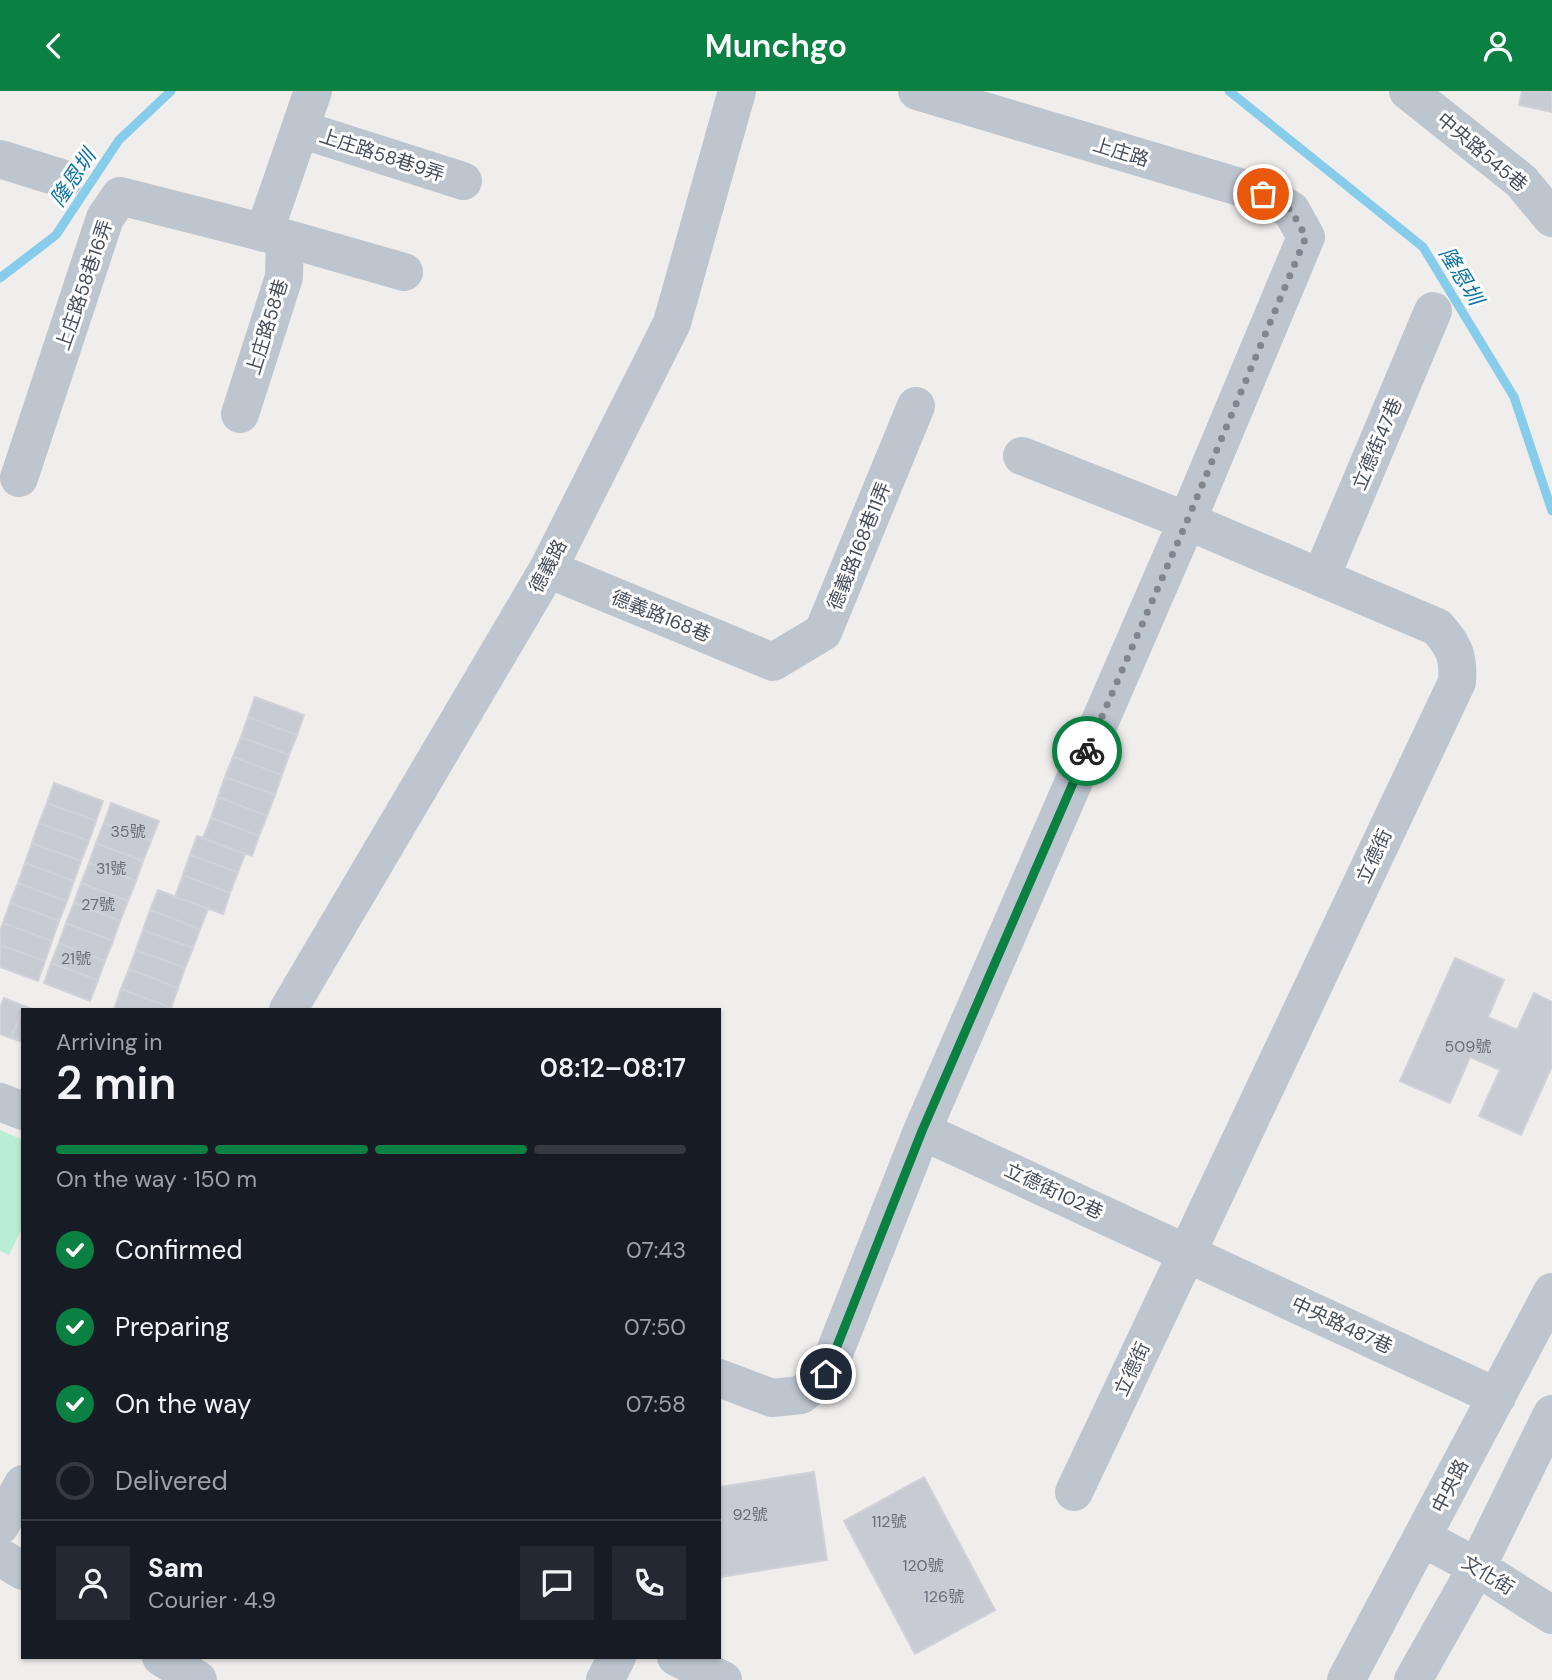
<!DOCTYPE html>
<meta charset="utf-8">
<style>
:root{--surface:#171b24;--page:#242831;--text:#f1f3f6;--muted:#9ea1a6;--line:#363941;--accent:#0b8043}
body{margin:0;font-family:"DM Sans","Noto Sans TC",sans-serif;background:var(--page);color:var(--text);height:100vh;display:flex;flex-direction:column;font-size:26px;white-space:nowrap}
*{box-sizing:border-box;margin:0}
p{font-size:23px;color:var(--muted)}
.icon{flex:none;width:38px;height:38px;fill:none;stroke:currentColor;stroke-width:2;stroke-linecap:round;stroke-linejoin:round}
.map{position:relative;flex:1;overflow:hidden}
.sheet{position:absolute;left:21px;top:917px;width:700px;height:651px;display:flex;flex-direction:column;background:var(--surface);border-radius:0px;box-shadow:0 2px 5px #0004}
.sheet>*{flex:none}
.pin{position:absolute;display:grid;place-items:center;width:60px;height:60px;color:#fff;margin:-30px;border:4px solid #fff;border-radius:50%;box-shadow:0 2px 7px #0007}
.courier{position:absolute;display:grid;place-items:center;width:70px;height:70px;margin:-35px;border:5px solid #0b8043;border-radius:50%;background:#fff;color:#222;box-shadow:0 2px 9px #0007}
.head em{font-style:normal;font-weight:600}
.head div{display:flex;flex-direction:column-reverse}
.head{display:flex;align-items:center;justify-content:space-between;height:119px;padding:0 35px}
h1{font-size:46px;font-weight:600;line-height:52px}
.bar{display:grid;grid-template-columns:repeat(4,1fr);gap:10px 7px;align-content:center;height:84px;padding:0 35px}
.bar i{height:9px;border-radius:5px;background:var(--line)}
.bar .current{background:var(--accent)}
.bar p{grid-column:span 4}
.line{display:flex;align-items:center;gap:18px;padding:0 35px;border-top:2px solid var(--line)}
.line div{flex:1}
.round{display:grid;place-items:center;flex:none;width:74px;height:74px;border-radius:0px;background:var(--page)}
ol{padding:0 35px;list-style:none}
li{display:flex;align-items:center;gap:21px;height:77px}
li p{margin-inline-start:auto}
li .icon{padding:7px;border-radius:50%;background:var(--accent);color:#fff;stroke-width:4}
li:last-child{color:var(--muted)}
li i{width:38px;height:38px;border:4px solid var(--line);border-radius:50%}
header{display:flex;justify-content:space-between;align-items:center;height:91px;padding:0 35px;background:var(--accent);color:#fff;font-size:32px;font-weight:600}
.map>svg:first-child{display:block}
.green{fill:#baeed4}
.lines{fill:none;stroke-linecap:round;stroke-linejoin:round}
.stream{stroke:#87cceb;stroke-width:9}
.building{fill:#c9cbd3;stroke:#d1d2d9;stroke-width:2}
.minor{stroke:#bdc5cf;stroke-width:38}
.done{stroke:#81868d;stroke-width:7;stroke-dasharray:0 12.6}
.route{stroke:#0b8043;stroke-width:9}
.labels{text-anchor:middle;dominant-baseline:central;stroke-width:6;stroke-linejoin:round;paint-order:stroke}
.number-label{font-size:16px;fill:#666d78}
.street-label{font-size:19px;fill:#454e5a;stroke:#fff}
.water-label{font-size:21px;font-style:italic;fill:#0c75a6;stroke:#fff}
</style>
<header><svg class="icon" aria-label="back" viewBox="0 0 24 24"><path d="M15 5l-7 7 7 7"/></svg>Munchgo<svg class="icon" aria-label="person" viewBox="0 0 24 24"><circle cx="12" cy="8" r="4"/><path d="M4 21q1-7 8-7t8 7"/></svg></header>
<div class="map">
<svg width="1552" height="1589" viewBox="0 0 1552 1589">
<rect width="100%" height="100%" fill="#f0eded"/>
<!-- green -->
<path class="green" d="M 0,1039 L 23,1049 L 23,1135 L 9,1164 L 0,1160 Z"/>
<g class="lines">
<!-- stream -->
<path class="stream" d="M 1229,0 L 1423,156 L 1514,306 L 1552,420
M 0,187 L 56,144 L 119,49 L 171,0"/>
</g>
<!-- building -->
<path class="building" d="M 1522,0 L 1552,0 L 1552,21 L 1519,14 Z
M 255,606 L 304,624 L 297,644 L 248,626 Z
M 248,626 L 297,644 L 289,664 L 241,646 Z
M 241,646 L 289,664 L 282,684 L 233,666 Z
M 233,666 L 282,684 L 275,704 L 225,686 Z
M 225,686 L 275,704 L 267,725 L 218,706 Z
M 54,692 L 103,710 L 96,730 L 47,712 Z
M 218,706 L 267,725 L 259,745 L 211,727 Z
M 47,712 L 96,730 L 89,750 L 39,732 Z
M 111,712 L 159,730 L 151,750 L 104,732 Z
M 211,727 L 259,745 L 252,765 L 203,747 Z
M 39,732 L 89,750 L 81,770 L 32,752 Z
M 104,732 L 151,750 L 143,770 L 96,752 Z
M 197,745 L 245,763 L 238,781 L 190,764 Z
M 32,752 L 81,770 L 74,790 L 25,772 Z
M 96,752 L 143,770 L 136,790 L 89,772 Z
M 190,764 L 238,781 L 230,802 L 183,784 Z
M 25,772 L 74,790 L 67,810 L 18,792 Z
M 89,772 L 136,790 L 128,810 L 81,792 Z
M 183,784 L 230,802 L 223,823 L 175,806 Z
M 18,792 L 67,810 L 59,830 L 10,812 Z
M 81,792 L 128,810 L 120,830 L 74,812 Z
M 158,799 L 208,818 L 200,838 L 150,819 Z
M 10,812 L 59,830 L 52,850 L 3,832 Z
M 74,812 L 120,830 L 113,850 L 66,832 Z
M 150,819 L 200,838 L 193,857 L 143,839 Z
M 3,832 L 52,850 L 45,870 L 0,854 L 0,840 Z
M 66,832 L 113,850 L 105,870 L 59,852 Z
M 143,839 L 193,857 L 185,877 L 136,859 Z
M 59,852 L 105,870 L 98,889 L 51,872 Z
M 0,854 L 45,870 L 38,890 L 0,876 Z
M 136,859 L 185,877 L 178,897 L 129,878 Z
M 1455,867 L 1504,889 L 1488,926 L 1517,939 L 1534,902 L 1552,911 L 1552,975 L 1521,1044 L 1479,1025 L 1500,979 L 1470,966 L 1450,1012 L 1400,990 Z
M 51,872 L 98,889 L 90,910 L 44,892 Z
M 129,878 L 178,897 L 171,917 L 121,898 Z
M 121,898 L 171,917 L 170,919 L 114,918 Z
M 4,907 L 24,915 L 11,947 L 0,943 L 0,917 Z
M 24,915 L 34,919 L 23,919 L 23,951 L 11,947 Z
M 814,1381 L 827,1469 L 720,1486 L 719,1396 Z
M 924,1386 L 995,1519 L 915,1563 L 844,1430 Z"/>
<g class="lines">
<!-- minor -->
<path class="minor" d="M 1408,0 L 1521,90 L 1552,127
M 300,38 L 463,90
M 0,68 L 64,88
M 264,142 L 313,0
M 240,323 L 284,186 L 285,147
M 1022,365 L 1187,430 L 1437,536 C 1454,555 1459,565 1457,591 L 1074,1401
M 19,387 L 105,127 L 120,105 L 285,147 L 404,181
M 548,478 L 773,571 L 823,541 L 916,315
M 1321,486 L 1433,220
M 288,919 L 548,478 L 672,232 L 737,0
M 0,1011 L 23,1020
M 922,1040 L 1497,1306
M 719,1287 L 772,1307 L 801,1304 L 826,1283 L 922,1040 L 1187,430 L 1306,146 L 1291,119 L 1263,103 L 917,0
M 0,1435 L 23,1393
M 1423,1447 L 1477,1476 L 1552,1524
M 0,1466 L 23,1480
M 161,1566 L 198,1589
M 676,1566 L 723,1589
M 605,1589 L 617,1566
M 1346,1589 L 1552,1201
M 1413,1589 L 1477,1476 L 1552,1323"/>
</g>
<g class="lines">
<!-- done -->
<path class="done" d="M 1087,660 L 1187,430 L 1306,146 L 1291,119 L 1263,103"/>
<!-- route -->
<path class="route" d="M 826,1283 L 922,1040 L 1087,660"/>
</g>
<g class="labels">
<!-- number labels -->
<g class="number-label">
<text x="128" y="740">35號</text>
<text x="111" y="777">31號</text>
<text x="98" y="813">27號</text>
<text x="76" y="867">21號</text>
<text x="1468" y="955">509號</text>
<text x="750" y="1423">92號</text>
<text x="889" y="1430">112號</text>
<text x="923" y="1474">120號</text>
<text x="944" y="1505">126號</text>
</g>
<!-- street labels -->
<g class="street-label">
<text transform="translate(1121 61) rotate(17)">上庄路</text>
<text transform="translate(1482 61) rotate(40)">中央路545巷</text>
<text transform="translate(382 64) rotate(18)">上庄路58巷9弄</text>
<text transform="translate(84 194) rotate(-71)">上庄路58巷16弄</text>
<text transform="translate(267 236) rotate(-73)">上庄路58巷</text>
<text transform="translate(1377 353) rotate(-67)">立德街47巷</text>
<text transform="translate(859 455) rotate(-68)">德義路168巷11弄</text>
<text transform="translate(548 475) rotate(-62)">德義路</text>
<text transform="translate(661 525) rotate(22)">德義路168巷</text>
<text transform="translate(1374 765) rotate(-65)">立德街</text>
<text transform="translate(1054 1100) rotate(25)">立德街102巷</text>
<text transform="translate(1342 1234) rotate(25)">中央路487巷</text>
<text transform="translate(1132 1278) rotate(-65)">立德街</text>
<text transform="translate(1450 1395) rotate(-63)">中央路</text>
<text transform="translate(1488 1484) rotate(31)">文化街</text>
</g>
<!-- water labels -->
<g class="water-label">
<text transform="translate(73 87) rotate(-56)">隆恩圳</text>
<text transform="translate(1461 185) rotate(59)">隆恩圳</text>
</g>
</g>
</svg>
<div class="pin" style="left:1263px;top:103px;background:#ea580c"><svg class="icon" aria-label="bag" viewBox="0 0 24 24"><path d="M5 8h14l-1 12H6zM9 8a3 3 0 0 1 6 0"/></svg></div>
<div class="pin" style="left:826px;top:1283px;background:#1f2937"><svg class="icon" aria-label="home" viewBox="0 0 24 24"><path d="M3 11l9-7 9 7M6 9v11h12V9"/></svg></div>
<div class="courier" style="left:1087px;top:660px"><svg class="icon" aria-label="bike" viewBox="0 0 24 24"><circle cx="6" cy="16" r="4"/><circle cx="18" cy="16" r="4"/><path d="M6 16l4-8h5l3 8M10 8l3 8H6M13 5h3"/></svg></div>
<section class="sheet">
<div class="head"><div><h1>2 min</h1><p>Arriving in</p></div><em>08:12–08:17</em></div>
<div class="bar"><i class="current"></i><i class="current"></i><i class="current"></i><i></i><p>On the way · 150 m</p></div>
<ol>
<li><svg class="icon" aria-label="check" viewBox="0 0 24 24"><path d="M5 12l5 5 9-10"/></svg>Confirmed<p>07:43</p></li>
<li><svg class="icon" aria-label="check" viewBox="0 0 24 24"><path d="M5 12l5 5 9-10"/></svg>Preparing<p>07:50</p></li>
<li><svg class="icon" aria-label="check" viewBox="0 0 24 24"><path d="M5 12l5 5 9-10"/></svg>On the way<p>07:58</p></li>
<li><i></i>Delivered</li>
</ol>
<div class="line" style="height:126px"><a class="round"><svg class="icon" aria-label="person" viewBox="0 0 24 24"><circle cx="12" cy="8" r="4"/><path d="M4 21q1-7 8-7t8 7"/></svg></a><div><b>Sam</b><p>Courier · 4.9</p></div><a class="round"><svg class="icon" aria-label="chat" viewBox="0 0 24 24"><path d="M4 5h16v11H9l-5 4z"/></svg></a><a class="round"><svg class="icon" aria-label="phone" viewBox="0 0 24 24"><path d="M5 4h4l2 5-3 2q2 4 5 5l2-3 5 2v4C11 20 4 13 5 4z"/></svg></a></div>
</section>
</div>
